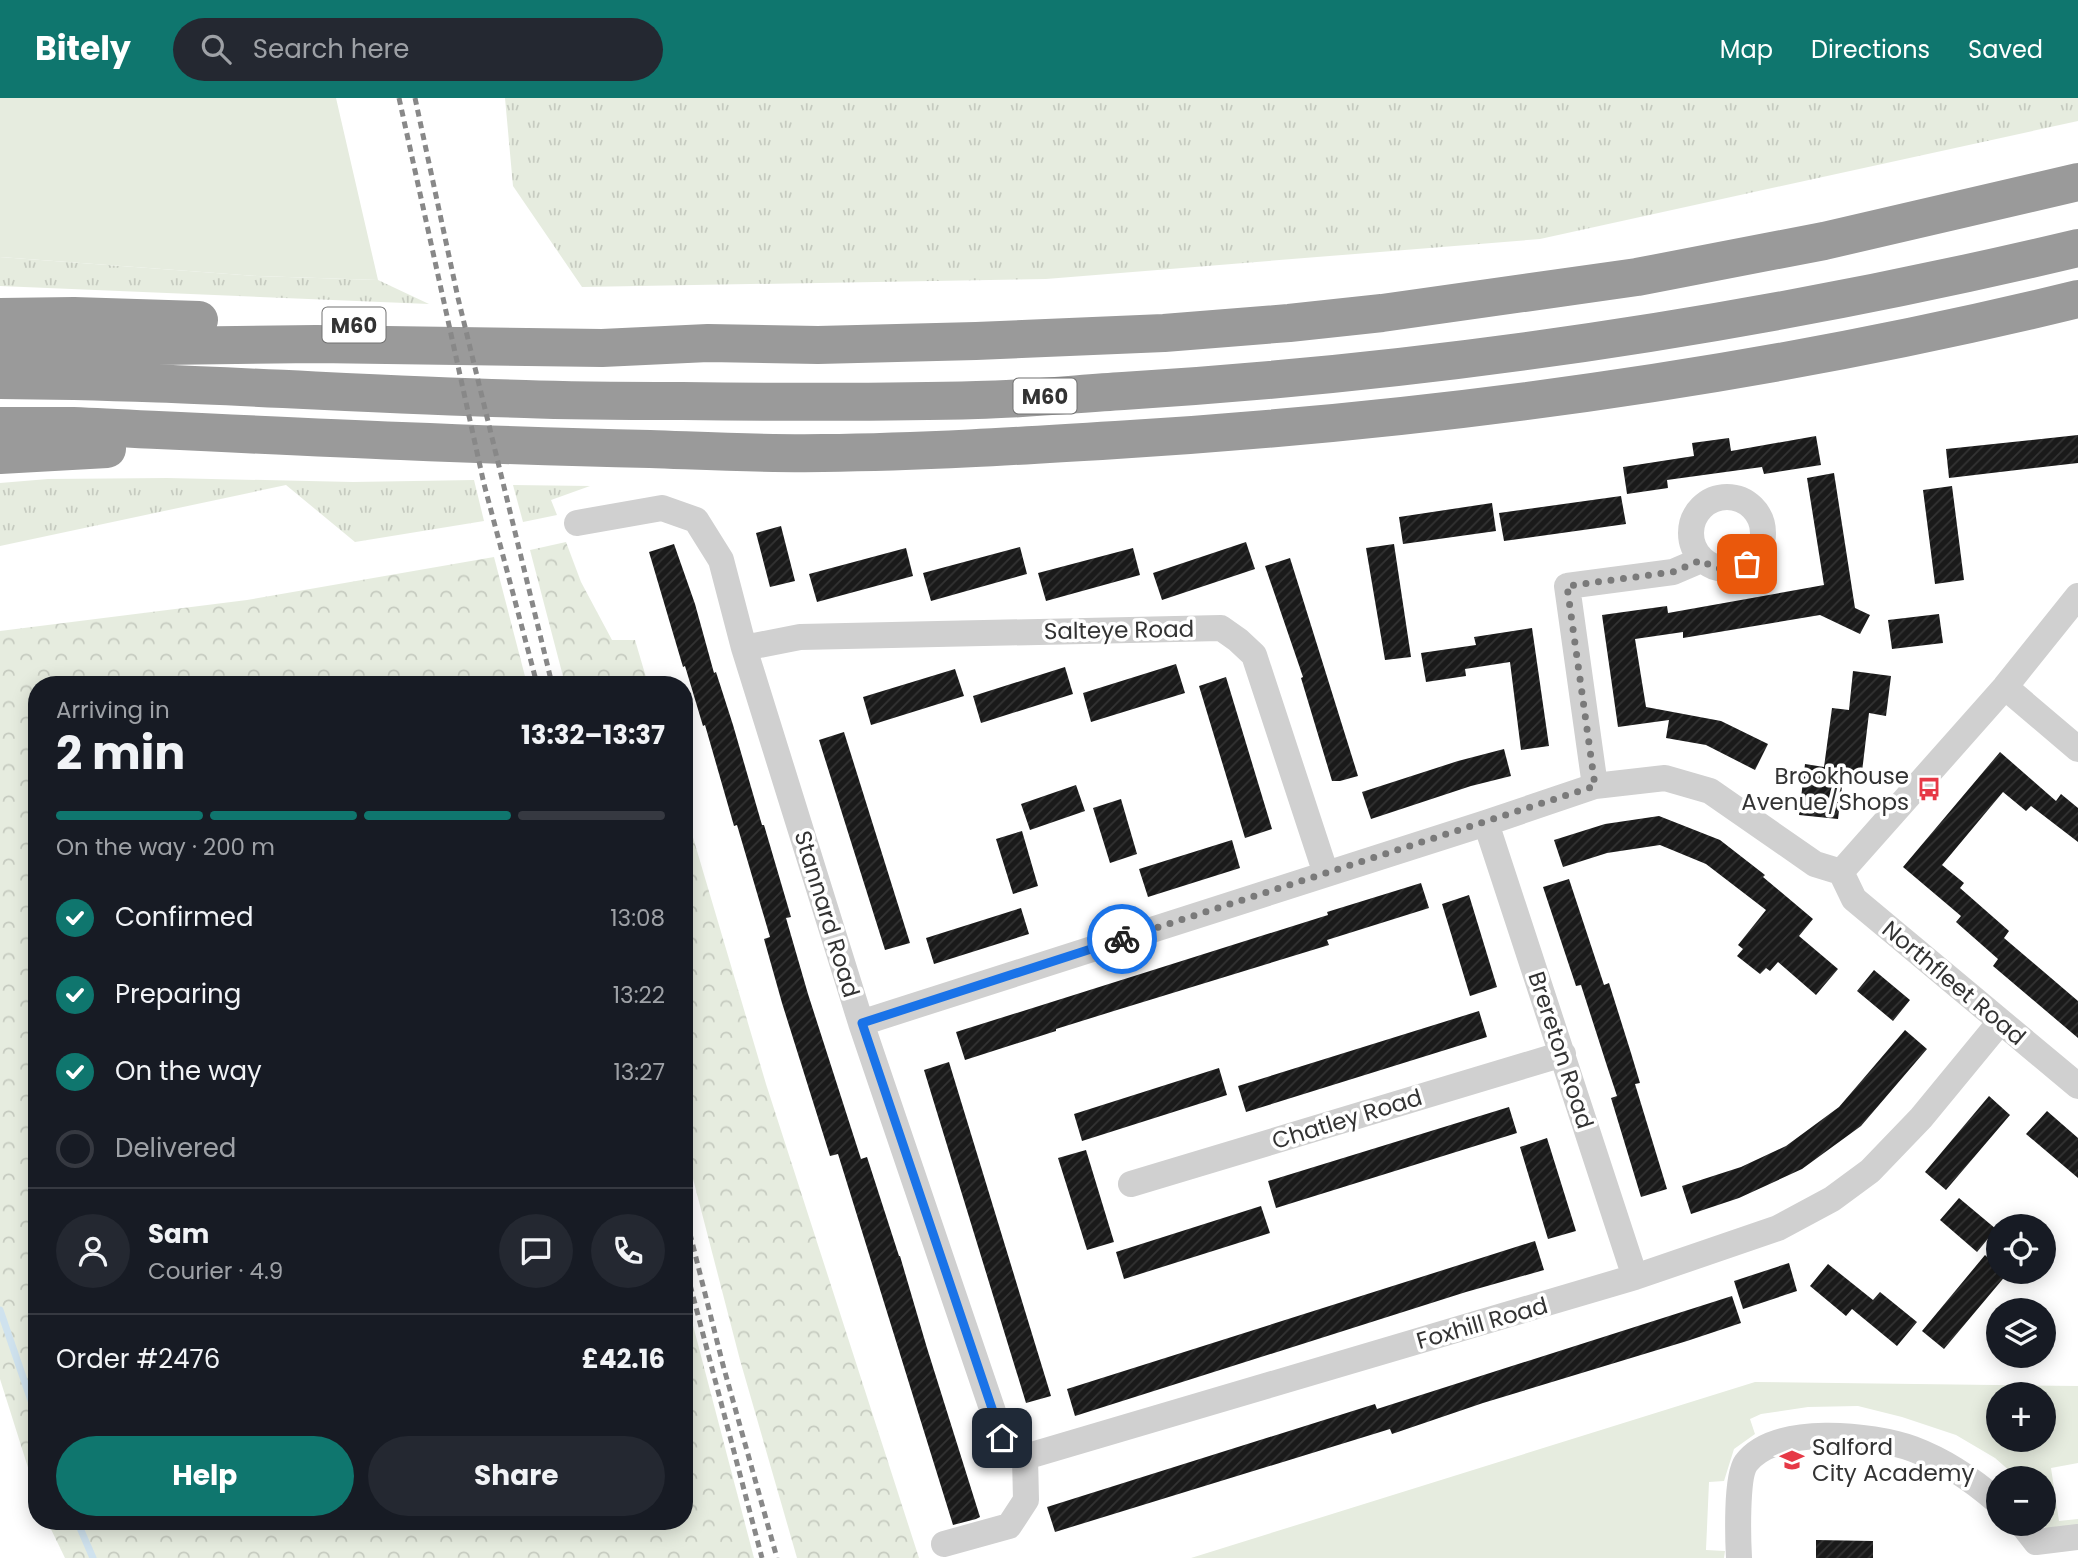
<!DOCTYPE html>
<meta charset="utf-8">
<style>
:root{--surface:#171b24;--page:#242831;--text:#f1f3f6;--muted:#9ea1a6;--line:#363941;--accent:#0f766e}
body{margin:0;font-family:Poppins,sans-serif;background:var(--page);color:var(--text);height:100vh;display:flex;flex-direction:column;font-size:26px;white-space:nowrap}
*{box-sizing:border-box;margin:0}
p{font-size:23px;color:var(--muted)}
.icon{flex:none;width:38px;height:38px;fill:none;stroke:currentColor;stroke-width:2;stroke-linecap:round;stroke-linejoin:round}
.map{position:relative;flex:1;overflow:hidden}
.details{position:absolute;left:28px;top:578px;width:665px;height:854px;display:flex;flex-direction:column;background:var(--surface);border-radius:28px;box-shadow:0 4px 18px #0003}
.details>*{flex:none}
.fabs{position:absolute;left:1986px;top:1116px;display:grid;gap:14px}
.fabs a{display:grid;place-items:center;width:70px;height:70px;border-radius:50%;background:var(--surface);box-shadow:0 4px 18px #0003;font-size:35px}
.pin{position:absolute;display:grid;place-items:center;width:60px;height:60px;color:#fff;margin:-30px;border-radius:14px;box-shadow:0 4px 10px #0006}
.courier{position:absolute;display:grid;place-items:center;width:70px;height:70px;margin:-35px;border:5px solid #1a73e8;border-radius:50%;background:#fff;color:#222;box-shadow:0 2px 9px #0007}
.headline em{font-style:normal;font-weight:700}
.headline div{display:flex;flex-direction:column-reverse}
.headline{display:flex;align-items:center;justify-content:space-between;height:119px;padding:0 28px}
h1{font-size:46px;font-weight:700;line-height:52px}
.bar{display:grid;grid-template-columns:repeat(4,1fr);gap:10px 7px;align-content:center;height:84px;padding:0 28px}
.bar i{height:9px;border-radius:5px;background:var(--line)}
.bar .selected{background:var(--accent)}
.bar p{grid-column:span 4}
.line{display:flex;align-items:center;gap:18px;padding:0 28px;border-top:2px solid var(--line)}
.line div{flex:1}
.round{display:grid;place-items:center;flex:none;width:74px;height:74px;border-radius:37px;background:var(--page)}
ol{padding:0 28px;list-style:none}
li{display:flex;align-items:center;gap:21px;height:77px}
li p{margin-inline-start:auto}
li .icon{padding:7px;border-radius:50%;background:var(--accent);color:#fff;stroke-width:4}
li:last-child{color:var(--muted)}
li i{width:38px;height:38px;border:4px solid var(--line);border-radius:50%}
.primary-button{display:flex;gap:14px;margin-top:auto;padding:14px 28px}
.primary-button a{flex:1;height:80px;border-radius:42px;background:var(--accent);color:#fff;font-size:28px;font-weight:700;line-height:80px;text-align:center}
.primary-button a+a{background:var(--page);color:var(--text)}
header{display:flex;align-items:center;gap:42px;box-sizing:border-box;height:98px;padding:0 35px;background:var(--accent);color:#fff}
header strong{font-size:33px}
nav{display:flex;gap:38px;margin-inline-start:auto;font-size:24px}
.search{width:490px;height:63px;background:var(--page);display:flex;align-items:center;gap:18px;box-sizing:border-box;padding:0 24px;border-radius:38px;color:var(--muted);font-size:26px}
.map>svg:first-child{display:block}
.grass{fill:url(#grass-tufts)}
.forest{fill:url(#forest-crowns)}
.park{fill:#e6ecdf;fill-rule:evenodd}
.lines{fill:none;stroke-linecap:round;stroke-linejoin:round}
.stream{stroke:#cfe2ee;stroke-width:7}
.building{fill:url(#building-hatch)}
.minor{stroke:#d0d0d0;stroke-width:26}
.highway{stroke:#9a9a9a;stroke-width:38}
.rail{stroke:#888;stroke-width:5;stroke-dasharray:7 5;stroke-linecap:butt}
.done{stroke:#7a7a7a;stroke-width:7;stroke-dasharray:0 12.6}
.route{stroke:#1a73e8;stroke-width:9}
.labels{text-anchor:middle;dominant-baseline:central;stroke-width:7;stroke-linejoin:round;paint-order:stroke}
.shield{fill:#fff;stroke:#707070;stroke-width:2}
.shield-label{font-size:21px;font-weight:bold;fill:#333}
.street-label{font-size:23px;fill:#333;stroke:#fff}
.poi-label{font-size:23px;fill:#333;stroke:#fff;text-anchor:end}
</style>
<header>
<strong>Bitely</strong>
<div class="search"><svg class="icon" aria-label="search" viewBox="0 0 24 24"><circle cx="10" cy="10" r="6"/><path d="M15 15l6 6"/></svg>Search here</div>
<nav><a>Map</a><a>Directions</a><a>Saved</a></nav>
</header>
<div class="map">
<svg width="2078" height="1460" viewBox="0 0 2078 1460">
<defs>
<pattern id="grass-tufts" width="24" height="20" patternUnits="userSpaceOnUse" patternTransform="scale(1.75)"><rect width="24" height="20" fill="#e6ecdf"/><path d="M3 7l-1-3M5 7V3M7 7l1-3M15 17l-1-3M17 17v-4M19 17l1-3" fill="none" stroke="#c6cbc0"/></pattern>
<pattern id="forest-crowns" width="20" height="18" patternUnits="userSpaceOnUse" patternTransform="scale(1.75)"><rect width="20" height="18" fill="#e6ecdf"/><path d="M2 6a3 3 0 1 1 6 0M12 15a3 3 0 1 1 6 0" fill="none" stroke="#c6cbc0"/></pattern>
<pattern id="building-hatch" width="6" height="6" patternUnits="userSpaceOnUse" patternTransform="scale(1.75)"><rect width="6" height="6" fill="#1a1a1a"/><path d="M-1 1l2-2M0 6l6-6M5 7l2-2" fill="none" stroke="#333"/></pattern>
</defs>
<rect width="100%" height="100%" fill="#fff"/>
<!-- grass -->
<path class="grass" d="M 505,0 L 2078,0 L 2078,23 L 1540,141 L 1046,181 L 582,189 L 513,88 Z
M 0,159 L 257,178 L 378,182 L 429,206 L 0,188 Z
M 167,380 L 353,384 L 474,382 L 484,423 L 355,444 L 286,387 L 0,448 L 0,385 L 48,381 Z
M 513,387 L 590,388 L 551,402 L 557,417 L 523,424 Z"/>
<!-- forest -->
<path class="forest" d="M 566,444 L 581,484 L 612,542 L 635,542 L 648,586 L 565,586 L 530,452 Z
M 494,459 L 527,586 L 37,586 L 37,1398 L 0,1281 L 0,533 L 247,502 Z
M 684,709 L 766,986 L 919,1460 L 797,1460 L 740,1262 L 684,1046 Z
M 684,1193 L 754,1460 L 65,1460 L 47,1423 L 684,1423 Z"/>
<!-- park -->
<path class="park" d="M 0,0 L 336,0 L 378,182 L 257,178 L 0,159 Z
M 1755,1284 L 2078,1288 L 2078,1365 L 2051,1370 L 2059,1423 L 2078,1421 L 2078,1435 L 2042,1433 L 2052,1420 L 2044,1406 L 2044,1381 L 2019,1381 L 1995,1360 L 1956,1337 L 1902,1319 L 1858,1308 L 1808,1309 L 1761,1316 L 1750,1321 L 1755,1336 L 1734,1351 L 1724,1383 L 1709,1384 L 1706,1452 L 1725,1453 L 1724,1460 L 1191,1460 ZM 1998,1297 L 2044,1297 L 2044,1342 L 1998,1342 Z"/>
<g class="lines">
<!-- stream -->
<path class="stream" d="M 0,1212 L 37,1320
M 77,1423 L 93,1460"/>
</g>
<!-- building -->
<path class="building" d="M 2078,337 L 2078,365 L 1949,380 L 1946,351 Z
M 1816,338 L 1821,367 L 1764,376 L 1762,369 L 1667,382 L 1668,390 L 1627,396 L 1623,369 L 1694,358 L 1692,345 L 1729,340 L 1731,353 Z
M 1834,375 L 1855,510 L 1870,517 L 1860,536 L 1820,517 L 1683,540 L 1683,534 L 1635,541 L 1646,609 L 1721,623 L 1768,646 L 1755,672 L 1706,647 L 1666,640 L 1669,622 L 1618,629 L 1602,517 L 1667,508 L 1668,515 L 1824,487 L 1807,380 Z
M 1952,388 L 1964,482 L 1935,486 L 1923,392 Z
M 1621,398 L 1626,426 L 1504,443 L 1499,415 Z
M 1492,405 L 1496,433 L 1403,446 L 1399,419 Z
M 781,428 L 795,483 L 770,489 L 756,435 Z
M 1246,444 L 1255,471 L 1162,502 L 1153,475 Z
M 674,446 L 695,506 L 714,575 L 716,574 L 733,627 L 762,727 L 764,727 L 791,819 L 786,820 L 808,896 L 861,1061 L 867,1059 L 899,1158 L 900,1158 L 927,1250 L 980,1419 L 976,1421 L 953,1427 L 838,1056 L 830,1058 L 782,905 L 764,841 L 770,839 L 737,727 L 734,728 L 705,627 L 703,628 L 685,568 L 683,569 L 649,454 Z
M 1394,446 L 1411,559 L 1385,562 L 1366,450 Z
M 1020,449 L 1027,476 L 931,503 L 923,475 Z
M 906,450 L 913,478 L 817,504 L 809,476 Z
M 1133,450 L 1140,477 L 1046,503 L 1038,475 Z
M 1290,460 L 1358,678 L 1340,683 L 1332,683 L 1301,580 L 1303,579 L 1265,468 Z
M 1939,516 L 1943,545 L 1892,551 L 1888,522 Z
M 1532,530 L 1549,648 L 1521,652 L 1510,564 L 1465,571 L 1466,578 L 1426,584 L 1421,555 L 1476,547 L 1474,539 Z
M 1176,566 L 1185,595 L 1091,624 L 1083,595 Z
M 1065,569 L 1073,596 L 981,625 L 973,598 Z
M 955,571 L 964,598 L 871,627 L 863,599 Z
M 1853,573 L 1891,578 L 1886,618 L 1869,615 L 1862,674 L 1844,672 L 1838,721 L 1799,717 L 1805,666 L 1824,669 L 1832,610 L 1849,612 Z
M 1226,579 L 1272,731 L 1245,740 L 1199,588 Z
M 844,634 L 910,845 L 885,852 L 819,642 Z
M 1504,651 L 1511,678 L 1471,688 L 1371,721 L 1362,694 L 1458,663 Z
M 2000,654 L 2056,703 L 2061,696 L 2078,710 L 2078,744 L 2031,708 L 2026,713 L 2003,694 L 1942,767 L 1964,785 L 1960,790 L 2009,833 L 2004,840 L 2078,903 L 2078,940 L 1993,868 L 1998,861 L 1956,824 L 1961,818 L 1903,769 Z
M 1076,687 L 1085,713 L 1030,732 L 1021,706 Z
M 1121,701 L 1137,756 L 1110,765 L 1093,710 Z
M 1659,718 L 1720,742 L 1765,777 L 1763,779 L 1813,821 L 1799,838 L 1838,871 L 1816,897 L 1778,864 L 1770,873 L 1766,870 L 1760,876 L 1737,858 L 1743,851 L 1738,847 L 1766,812 L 1706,766 L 1660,747 L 1607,755 L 1563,769 L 1554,742 L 1605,726 Z
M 1022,733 L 1038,788 L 1013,796 L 996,741 Z
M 1232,742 L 1240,770 L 1148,799 L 1139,771 Z
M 1569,781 L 1604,887 L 1609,885 L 1631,955 L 1640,985 L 1635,986 L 1667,1091 L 1641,1099 L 1611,1000 L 1617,998 L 1607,968 L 1581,887 L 1576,888 L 1543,789 Z
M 1421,785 L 1429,810 L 1327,842 L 1329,847 L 1117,912 L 1056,931 L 1056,933 L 965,962 L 956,934 L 1328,817 L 1327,814 Z
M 1469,797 L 1497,889 L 1470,898 L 1442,806 Z
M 1021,810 L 1029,836 L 934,866 L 926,840 Z
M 1874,872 L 1910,902 L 1893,923 L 1857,893 Z
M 1479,913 L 1487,939 L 1246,1014 L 1238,988 Z
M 1905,932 L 1927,951 L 1861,1028 L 1802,1071 L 1739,1100 L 1691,1116 L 1682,1088 L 1741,1069 L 1786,1048 L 1839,1009 Z
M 949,964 L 1051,1298 L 1026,1305 L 924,972 Z
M 1219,970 L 1227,997 L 1082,1043 L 1074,1016 Z
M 1989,998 L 2010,1017 L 1946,1092 L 1925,1074 Z
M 1509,1009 L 1517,1035 L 1276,1110 L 1268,1083 Z
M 2047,1013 L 2078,1040 L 2078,1080 L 2026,1036 Z
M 1547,1040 L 1576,1133 L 1548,1141 L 1520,1049 Z
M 1086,1052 L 1114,1144 L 1087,1152 L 1058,1060 Z
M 1959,1100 L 1996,1131 L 1977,1154 L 1940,1122 Z
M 1261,1108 L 1270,1135 L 1124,1181 L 1116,1154 Z
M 1535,1143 L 1544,1172 L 1466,1194 L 1075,1318 L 1067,1291 Z
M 1985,1157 L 1998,1169 L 1998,1174 L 2007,1176 L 1944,1251 L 1922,1233 Z
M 1789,1165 L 1797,1193 L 1743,1211 L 1734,1183 Z
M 1828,1166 L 1873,1202 L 1880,1194 L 1917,1224 L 1897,1248 L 1852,1211 L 1846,1218 L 1810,1188 Z
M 1732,1198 L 1741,1225 L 1687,1243 L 1483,1305 L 1392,1336 L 1390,1331 L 1055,1434 L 1047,1409 L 1375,1306 L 1377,1311 Z
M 1816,1442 L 1873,1443 L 1873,1460 L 1816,1460 Z"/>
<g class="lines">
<!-- minor -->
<path class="minor" d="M1691 435a36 36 0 1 1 72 0a36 36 0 1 1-72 0Z
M 577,425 L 662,410 L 696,422 L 721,462 L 744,550 L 861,925 L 1002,1340 L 1025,1359
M 744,550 L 800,539 L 1221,530 L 1238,542 L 1254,557 L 1326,776
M 2005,589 L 2078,651
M 1595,688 L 1567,488 L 1673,474 L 1701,462
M 1486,725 L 1635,1179
M 1841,774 L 2005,589 L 2078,498
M 1841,774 L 1854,801 L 2078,988
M 861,925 L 1486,725 L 1595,688 L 1665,680 L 1710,693 L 1815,766 L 1841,774
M 1131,1086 L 1563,956
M 2022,1426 L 2036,1444 L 2078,1439
M 944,1446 L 1009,1428 L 1026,1402 L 1025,1359 L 1635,1179 L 1778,1130 L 1832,1101 L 1870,1073 L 1921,1020 L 2000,924
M 1739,1460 C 1738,1441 1736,1379 1746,1365 C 1775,1326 1872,1336 1913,1351 C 1945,1363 1973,1382 1998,1404"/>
<!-- highway -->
<path class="highway" d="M 0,219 L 74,218 L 199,222
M 0,250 L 316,246 L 602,250 L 708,245 L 818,247 L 976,243 L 1164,235 L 1289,225 L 1382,215 L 1637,179 L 1824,143 L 2078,84
M 0,282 C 175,283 350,296 525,301 C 577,303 630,303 682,303 C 780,304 879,305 977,302 C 1026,301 1075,296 1123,293 C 1448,273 1762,225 2078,150
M 0,328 L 73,328 C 265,337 458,347 650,351 C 708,353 765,356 823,355 C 921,354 1019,348 1116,342 C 1440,322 1763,278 2078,201
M 0,357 L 107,351"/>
<!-- rail -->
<path class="rail" d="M 399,0 L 484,386 L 537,586
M 415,0 L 458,200 L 552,586
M 684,1112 L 723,1267 L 777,1460
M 684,1164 L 762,1460"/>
</g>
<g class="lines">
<!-- done -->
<path class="done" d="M 1122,841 L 1595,688 L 1567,488 L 1673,474 L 1701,462 C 1718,473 1730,474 1747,466"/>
<!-- route -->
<path class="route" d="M 1002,1340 L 862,925 L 1122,841"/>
</g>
<!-- icons -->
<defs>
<g id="bus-bare" transform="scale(1.89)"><path d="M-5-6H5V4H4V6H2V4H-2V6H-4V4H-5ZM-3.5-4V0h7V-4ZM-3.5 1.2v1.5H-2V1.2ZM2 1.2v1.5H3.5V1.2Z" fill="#e63946" stroke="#fff" stroke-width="2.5" paint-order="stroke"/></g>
<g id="school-bare" transform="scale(1.89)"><path d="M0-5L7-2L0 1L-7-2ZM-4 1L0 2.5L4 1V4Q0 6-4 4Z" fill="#e63946" stroke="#fff" stroke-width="2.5" paint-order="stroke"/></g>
</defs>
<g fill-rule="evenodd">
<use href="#bus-bare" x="1929" y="691"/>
<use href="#school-bare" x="1792" y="1362"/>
</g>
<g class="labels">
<!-- shield labels -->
<g class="shield">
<rect x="322.5" y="209.5" width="63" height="35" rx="5"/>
<rect x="1013.5" y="280.5" width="63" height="35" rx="5"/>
</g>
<g class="shield-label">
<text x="354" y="227">M60</text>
<text x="1045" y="298">M60</text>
</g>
<!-- street labels -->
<g class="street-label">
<text transform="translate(1119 532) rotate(-1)">Salteye Road</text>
<text transform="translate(827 816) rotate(73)">Stannard Road</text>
<text transform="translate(1954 885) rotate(40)">Northfleet Road</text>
<text transform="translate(1561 952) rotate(72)">Brereton Road</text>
<text transform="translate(1347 1021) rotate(-17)">Chatley Road</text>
<text transform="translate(1482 1225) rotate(-16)">Foxhill Road</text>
</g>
<!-- poi labels -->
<g class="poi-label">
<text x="1909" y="678">Brookhouse<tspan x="1909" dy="26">Avenue/Shops</tspan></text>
<text x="1812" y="1349" text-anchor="start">Salford<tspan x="1812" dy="26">City Academy</tspan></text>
</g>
</g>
</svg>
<div class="fabs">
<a><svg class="icon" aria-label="locate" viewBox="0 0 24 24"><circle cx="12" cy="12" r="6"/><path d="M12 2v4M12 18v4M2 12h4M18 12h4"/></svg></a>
<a><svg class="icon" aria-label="layers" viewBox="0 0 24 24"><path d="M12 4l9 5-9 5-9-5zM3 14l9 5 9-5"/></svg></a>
<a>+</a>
<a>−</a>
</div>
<div class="pin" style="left:1747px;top:466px;background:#ea580c"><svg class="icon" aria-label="bag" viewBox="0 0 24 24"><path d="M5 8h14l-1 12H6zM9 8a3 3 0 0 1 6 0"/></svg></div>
<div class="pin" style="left:1002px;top:1340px;background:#1f2937"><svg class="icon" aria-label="home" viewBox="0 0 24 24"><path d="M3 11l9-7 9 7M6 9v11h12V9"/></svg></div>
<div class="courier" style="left:1122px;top:841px"><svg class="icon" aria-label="bike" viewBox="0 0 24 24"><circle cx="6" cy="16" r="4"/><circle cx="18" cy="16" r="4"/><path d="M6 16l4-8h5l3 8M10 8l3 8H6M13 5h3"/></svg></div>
<section class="details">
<div class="headline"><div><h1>2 min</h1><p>Arriving in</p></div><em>13:32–13:37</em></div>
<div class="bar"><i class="selected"></i><i class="selected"></i><i class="selected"></i><i></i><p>On the way · 200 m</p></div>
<ol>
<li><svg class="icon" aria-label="check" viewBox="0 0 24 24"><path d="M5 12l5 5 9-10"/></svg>Confirmed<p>13:08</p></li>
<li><svg class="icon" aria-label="check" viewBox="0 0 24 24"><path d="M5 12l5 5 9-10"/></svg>Preparing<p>13:22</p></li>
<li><svg class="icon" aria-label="check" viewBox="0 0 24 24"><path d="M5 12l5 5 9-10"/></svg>On the way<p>13:27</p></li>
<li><i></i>Delivered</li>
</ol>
<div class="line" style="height:126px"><a class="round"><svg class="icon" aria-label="person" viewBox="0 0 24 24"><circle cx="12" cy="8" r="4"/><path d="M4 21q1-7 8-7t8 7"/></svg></a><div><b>Sam</b><p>Courier · 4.9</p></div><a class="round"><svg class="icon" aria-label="chat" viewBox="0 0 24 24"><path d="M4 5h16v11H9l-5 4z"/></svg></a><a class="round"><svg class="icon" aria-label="phone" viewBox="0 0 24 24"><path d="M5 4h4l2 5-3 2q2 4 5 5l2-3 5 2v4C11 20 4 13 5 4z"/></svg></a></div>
<div class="line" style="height:91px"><div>Order #2476</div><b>£42.16</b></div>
<div class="primary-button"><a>Help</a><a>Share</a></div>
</section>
</div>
